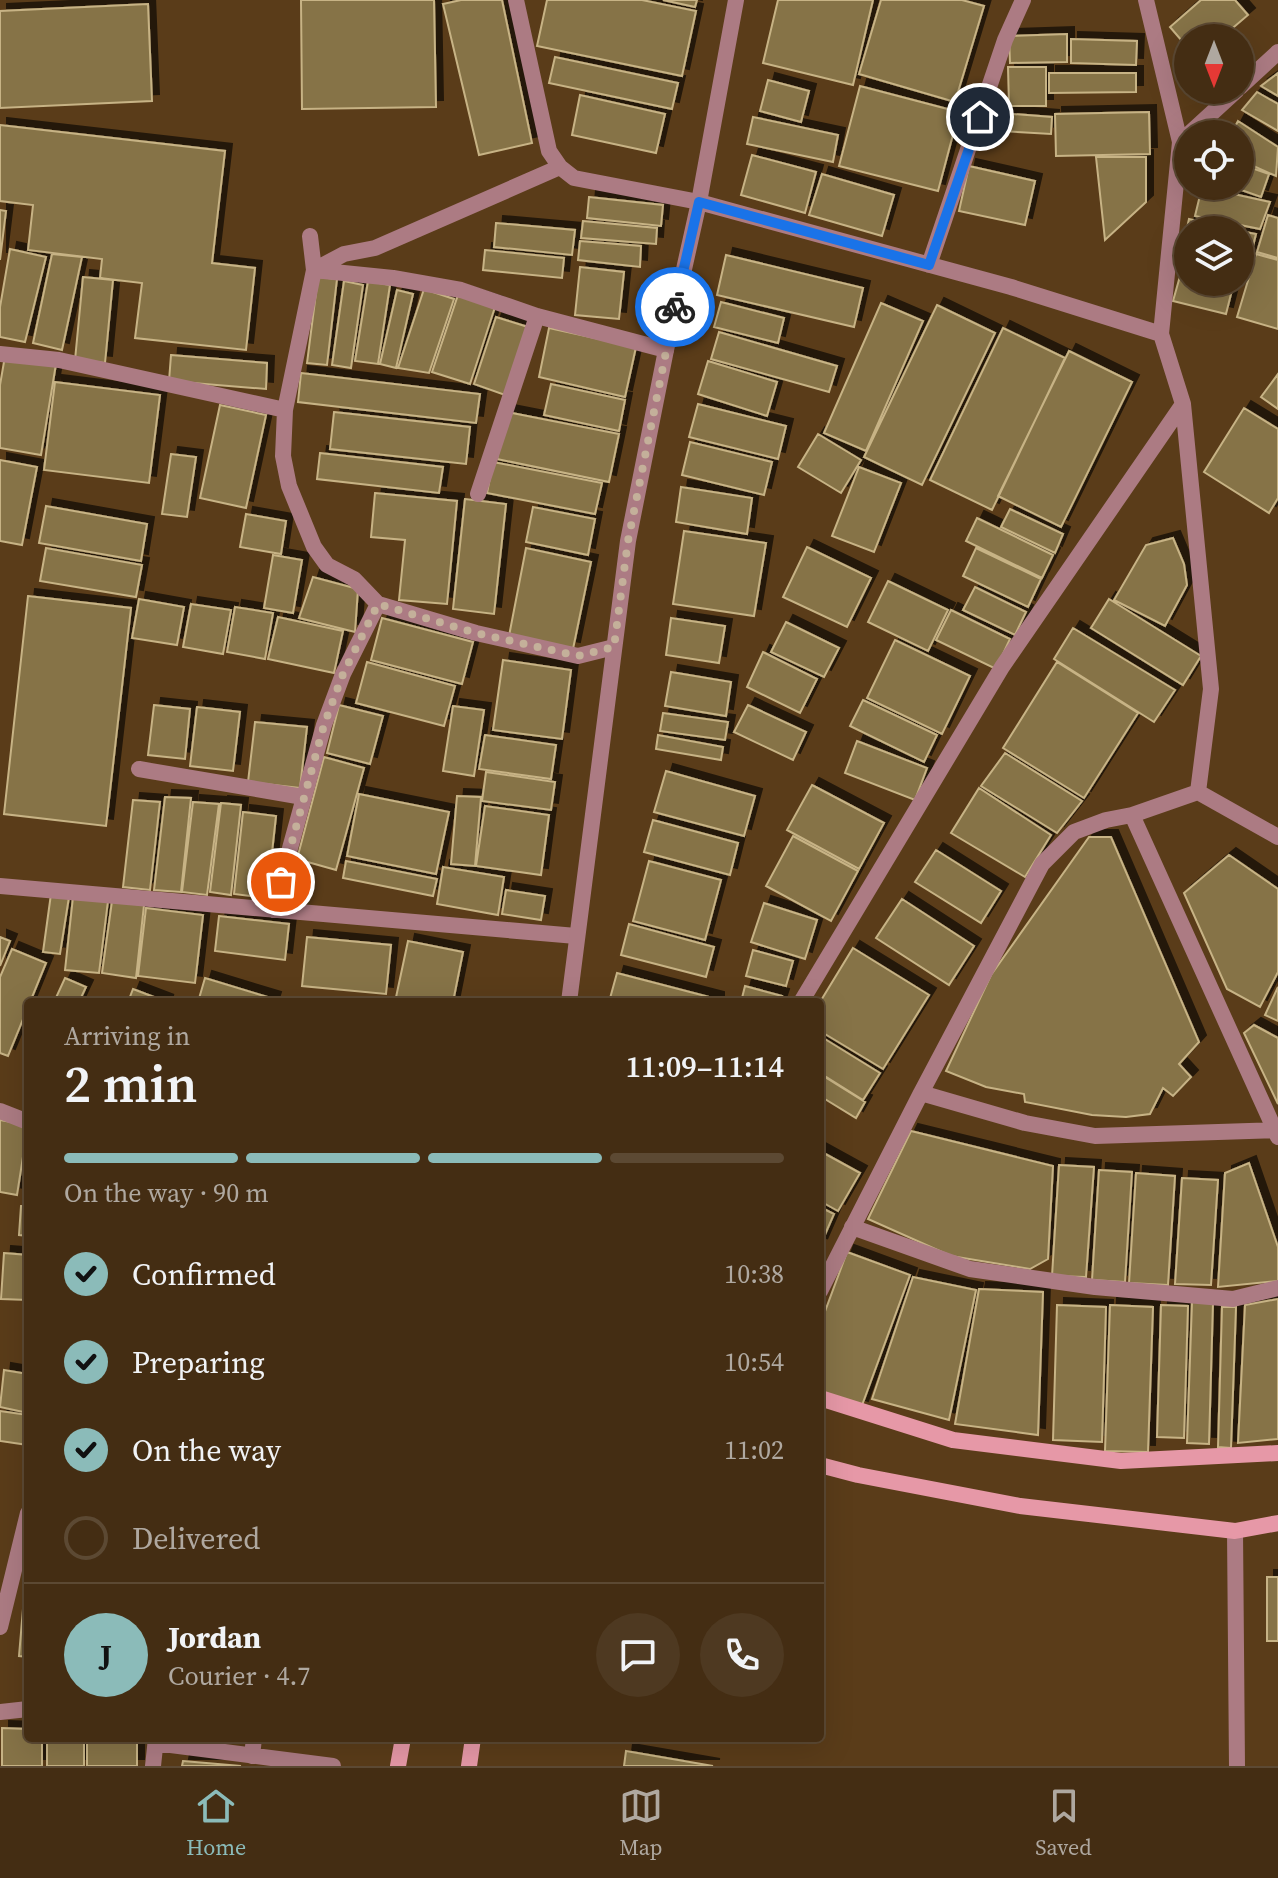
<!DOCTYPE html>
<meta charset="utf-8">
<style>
:root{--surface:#442d13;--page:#4e3921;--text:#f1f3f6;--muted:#afa8a0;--line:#5c4933;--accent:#8bbbb9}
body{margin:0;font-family:"Source Serif 4",serif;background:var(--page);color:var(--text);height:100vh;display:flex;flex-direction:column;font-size:30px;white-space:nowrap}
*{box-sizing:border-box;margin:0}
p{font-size:26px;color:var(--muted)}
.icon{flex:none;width:44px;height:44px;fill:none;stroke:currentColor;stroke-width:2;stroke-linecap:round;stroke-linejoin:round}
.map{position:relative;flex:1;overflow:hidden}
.side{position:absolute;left:24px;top:998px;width:800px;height:744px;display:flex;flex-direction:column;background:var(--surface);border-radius:8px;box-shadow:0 8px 32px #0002,0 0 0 2px var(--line)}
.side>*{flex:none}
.needle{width:52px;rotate:180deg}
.tools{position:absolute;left:1174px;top:24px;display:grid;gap:16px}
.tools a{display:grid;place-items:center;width:80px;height:80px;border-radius:50%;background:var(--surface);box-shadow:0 8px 32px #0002,0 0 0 2px var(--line);font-size:40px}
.pin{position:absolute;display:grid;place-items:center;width:68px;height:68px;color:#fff;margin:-34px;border:4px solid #fff;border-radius:50%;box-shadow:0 2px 8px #0007}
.courier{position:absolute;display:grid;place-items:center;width:80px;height:80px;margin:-40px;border:6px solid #1a73e8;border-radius:50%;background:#fff;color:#222;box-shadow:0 2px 10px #0007}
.headline em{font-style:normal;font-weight:600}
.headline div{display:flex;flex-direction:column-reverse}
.headline{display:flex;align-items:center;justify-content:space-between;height:136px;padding:0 40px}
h1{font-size:52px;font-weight:600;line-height:60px}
.bar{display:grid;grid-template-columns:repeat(4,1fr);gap:12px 8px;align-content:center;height:96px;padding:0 40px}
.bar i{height:10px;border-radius:6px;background:var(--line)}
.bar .selected{background:var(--accent)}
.bar p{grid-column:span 4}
.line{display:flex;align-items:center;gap:20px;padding:0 40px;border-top:2px solid var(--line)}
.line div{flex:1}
.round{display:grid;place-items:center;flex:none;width:84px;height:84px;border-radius:42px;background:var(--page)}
ol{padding:0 40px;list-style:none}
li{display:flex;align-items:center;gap:24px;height:88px}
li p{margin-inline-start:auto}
li .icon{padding:8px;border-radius:50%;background:var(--accent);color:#111;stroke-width:4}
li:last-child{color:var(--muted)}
li i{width:44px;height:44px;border:4px solid var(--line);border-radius:50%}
.tab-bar{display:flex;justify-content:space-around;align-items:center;height:112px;border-top:2px solid var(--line);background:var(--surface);font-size:22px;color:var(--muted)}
.tab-bar a{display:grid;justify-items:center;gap:4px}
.tab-bar .selected{color:var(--accent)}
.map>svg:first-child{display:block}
.building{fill:#867347;stroke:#c7b385;stroke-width:2;filter:url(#shadow)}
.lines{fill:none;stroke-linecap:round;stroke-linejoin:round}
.minor{stroke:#ac7b83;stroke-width:16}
.tertiary{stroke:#ac7b83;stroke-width:16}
.secondary{stroke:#e698a7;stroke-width:16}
.done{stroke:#c4b09a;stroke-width:8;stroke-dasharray:0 14.4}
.route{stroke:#1a73e8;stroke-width:10}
</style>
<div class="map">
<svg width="1278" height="1766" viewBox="0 0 1278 1766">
<defs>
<filter id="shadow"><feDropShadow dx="7" dy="-7" stdDeviation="0" flood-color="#0009"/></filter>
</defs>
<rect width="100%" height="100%" fill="#5a3c19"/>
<!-- building -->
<path class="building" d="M 301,0 L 434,0 L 436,107 L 302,109 Z
M 461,0 L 502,0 L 532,143 L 479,155 L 443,4 Z
M 547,0 L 642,0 L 696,11 L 682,76 L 537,46 Z
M 663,0 L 697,0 L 695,7 Z
M 778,0 L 873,0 L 853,85 L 763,63 Z
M 881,0 L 962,0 L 984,6 L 955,102 L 859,74 Z
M 1201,0 L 1235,0 L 1248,15 L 1221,38 L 1188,38 L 1188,48 L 1170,27 Z
M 148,4 L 152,101 L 0,108 L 0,11 Z
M 1067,34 L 1067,62 L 1010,63 L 1009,36 Z
M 1071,39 L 1137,41 L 1136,65 L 1071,63 Z
M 555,57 L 678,83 L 672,109 L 549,83 Z
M 1008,67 L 1046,67 L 1046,106 L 1009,106 Z
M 1049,73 L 1136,73 L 1136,92 L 1049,93 Z
M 1278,73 L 1278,96 L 1261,86 Z
M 768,80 L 809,91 L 801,122 L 760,111 Z
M 860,86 L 959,112 L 938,191 L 839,166 Z
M 1257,92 L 1278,104 L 1278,131 L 1242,110 Z
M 580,95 L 665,114 L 656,153 L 572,135 Z
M 987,112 L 1052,117 L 1051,134 L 984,130 Z
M 1149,112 L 1150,154 L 1056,156 L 1055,114 Z
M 753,117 L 838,135 L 833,162 L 747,144 Z
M 1238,121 L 1278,147 L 1276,176 L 1240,160 L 1240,134 L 1231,134 Z
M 0,125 L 225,151 L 212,263 L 255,268 L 246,350 L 135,338 L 142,283 L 100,278 L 102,259 L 28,250 L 33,205 L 0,201 Z
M 752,155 L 816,172 L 805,213 L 741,195 Z
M 1096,157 L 1146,157 L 1146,202 L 1105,240 Z
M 1240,164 L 1269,174 L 1261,197 L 1230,186 L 1240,186 Z
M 969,166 L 1035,181 L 1025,225 L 959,211 Z
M 822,174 L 894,195 L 882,236 L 809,215 Z
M 1202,187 L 1270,202 L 1260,229 L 1195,216 Z
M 589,197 L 663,205 L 661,226 L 587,218 Z
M 0,210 L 6,211 L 0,260 Z
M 1268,215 L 1278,218 L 1278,258 L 1257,252 Z
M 1189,219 L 1237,230 L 1188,230 L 1188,260 L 1180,259 Z
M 583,221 L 657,228 L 656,244 L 581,238 Z
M 496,223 L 575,230 L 572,255 L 494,247 Z
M 1240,231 L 1256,234 L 1246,274 L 1240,273 Z
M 580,241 L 641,246 L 640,267 L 578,260 Z
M 10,249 L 46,257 L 25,342 L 0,337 L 0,307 Z
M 485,250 L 564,258 L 562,278 L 483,270 Z
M 52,254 L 82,257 L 62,350 L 33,343 Z
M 1256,254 L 1278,260 L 1278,329 L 1237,317 Z
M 726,255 L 863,288 L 854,327 L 717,295 Z
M 1184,262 L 1188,263 L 1188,282 L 1234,282 L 1226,314 L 1173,301 Z
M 580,267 L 624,272 L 619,319 L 575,315 Z
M 83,277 L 113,280 L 105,363 L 75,360 Z
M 318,277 L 337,279 L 327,365 L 307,363 Z
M 344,281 L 363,285 L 351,368 L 332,365 Z
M 368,281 L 390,285 L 378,364 L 355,361 Z
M 424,289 L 454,299 L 429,373 L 398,368 Z
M 397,290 L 413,294 L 396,368 L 380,364 Z
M 459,292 L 496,304 L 470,384 L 432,372 Z
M 721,302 L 784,318 L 778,343 L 714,327 Z
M 881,303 L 923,321 L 866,451 L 824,433 Z
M 937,305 L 995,333 L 922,485 L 864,457 Z
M 496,317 L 528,327 L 505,395 L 474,384 Z
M 549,328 L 636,347 L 625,397 L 539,377 Z
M 1003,328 L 1065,358 L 992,510 L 930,480 Z
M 719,332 L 837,366 L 829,392 L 711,359 Z
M 1069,351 L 1132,382 L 1061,527 L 998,496 Z
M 171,355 L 267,363 L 266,389 L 169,381 Z
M 5,356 L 56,364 L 41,455 L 0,448 L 0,385 Z
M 708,361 L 777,382 L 767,416 L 698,394 Z
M 301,373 L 480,394 L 476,423 L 298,402 Z
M 1278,374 L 1278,409 L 1261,397 Z
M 55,382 L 160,395 L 149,483 L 44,470 Z
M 551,384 L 625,400 L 619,431 L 544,415 Z
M 698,404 L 786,426 L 778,459 L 689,437 Z
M 220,405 L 266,415 L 246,508 L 200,498 Z
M 1244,408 L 1278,429 L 1278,498 L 1269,513 L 1204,472 Z
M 334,412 L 470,427 L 466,464 L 330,449 Z
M 507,412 L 619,434 L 609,482 L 497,459 Z
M 818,434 L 861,460 L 841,493 L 798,467 Z
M 690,442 L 772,462 L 764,495 L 682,475 Z
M 320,453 L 443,467 L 439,493 L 317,479 Z
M 171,454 L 196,457 L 187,517 L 162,514 Z
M 0,460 L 37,467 L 22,545 L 0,541 Z
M 493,462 L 602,483 L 595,514 L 487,493 Z
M 859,467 L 901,483 L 874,552 L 832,536 Z
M 681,487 L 752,498 L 747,534 L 676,522 Z
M 375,493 L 457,501 L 447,604 L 399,600 L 405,540 L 371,537 Z
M 465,499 L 506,504 L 494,614 L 453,609 Z
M 46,506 L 147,524 L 141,561 L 39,543 Z
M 533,507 L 595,519 L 588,555 L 526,542 Z
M 1010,509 L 1063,534 L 1055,553 L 1001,527 Z
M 246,514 L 286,521 L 281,554 L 240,547 Z
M 977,518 L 1053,555 L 1042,578 L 966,541 Z
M 684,531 L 766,543 L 754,616 L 673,604 Z
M 1173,538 L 1184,564 L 1187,585 L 1165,626 L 1114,600 L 1146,545 Z
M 807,547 L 871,578 L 847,627 L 783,597 Z
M 46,548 L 142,565 L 136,597 L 40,581 Z
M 526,548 L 591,562 L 573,649 L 509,636 Z
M 976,548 L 1041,579 L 1028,607 L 963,576 Z
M 273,555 L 302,560 L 293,613 L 264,608 Z
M 313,577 L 358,589 L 355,632 L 299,618 Z
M 888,581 L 948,610 L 928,651 L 868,622 Z
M 975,587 L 1026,612 L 1015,635 L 963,610 Z
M 28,596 L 131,608 L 106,826 L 4,814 Z
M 139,599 L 184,607 L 177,645 L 132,638 Z
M 1109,599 L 1201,656 L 1183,685 L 1091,628 Z
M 191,604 L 231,610 L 223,654 L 183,647 Z
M 235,607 L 273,613 L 265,659 L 227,652 Z
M 951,610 L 1010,639 L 996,669 L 936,640 Z
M 278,617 L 343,631 L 334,673 L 268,659 Z
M 382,618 L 473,642 L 462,684 L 371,660 Z
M 671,618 L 725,626 L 719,663 L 666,655 Z
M 786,622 L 839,648 L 824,677 L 771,652 Z
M 1073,628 L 1175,690 L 1154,722 L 1054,659 Z
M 895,640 L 970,676 L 942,734 L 867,698 Z
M 763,652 L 817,679 L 800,713 L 747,687 Z
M 503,660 L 571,670 L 562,739 L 493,730 Z
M 367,662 L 455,686 L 444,726 L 356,703 Z
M 1057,662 L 1138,713 L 1084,798 L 1003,748 Z
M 671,672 L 731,682 L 726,716 L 665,706 Z
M 863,700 L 937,735 L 924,762 L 850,726 Z
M 154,705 L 190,709 L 185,759 L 148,755 Z
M 339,705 L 383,716 L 370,764 L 327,753 Z
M 748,705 L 806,732 L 793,760 L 734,732 Z
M 453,706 L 484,710 L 474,776 L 443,771 Z
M 197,707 L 240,712 L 233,771 L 190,766 Z
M 663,713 L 728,722 L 725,740 L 660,731 Z
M 255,722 L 307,727 L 300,788 L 248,782 Z
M 485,735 L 556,745 L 551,779 L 479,769 Z
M 658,735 L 723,747 L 721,760 L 656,749 Z
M 857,741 L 927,768 L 915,800 L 845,773 Z
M 1005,753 L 1082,801 L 1057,833 L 981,786 Z
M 324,757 L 364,768 L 336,870 L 297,859 Z
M 666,771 L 755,796 L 744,836 L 654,812 Z
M 486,772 L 555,782 L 551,810 L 482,801 Z
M 812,785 L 884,823 L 859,869 L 787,830 Z
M 979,788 L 1051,835 L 1025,877 L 951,833 Z
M 359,794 L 449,812 L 436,874 L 347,856 Z
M 457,796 L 481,797 L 475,866 L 451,864 Z
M 165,797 L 191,798 L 181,892 L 154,890 Z
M 133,800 L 160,802 L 150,890 L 123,887 Z
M 193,802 L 219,804 L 207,895 L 182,892 Z
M 221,803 L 241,805 L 231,895 L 210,892 Z
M 485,806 L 549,815 L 541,875 L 476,866 Z
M 243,812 L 276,816 L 267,898 L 234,894 Z
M 653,820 L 738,843 L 730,875 L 644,852 Z
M 793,836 L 858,871 L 831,921 L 766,886 Z
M 1089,837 L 1111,837 L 1199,1042 L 1179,1064 L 1191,1077 L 1173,1096 L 1163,1088 L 1150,1114 L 1126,1117 L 1092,1115 L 1025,1102 L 1024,1094 L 986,1087 L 946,1071 L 991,975 Z
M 936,850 L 1001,891 L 981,923 L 915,882 Z
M 1229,855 L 1278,889 L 1278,972 L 1260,1007 L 1227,989 L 1184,893 Z
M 346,861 L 437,879 L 433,896 L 343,878 Z
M 649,861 L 721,880 L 705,940 L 633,921 Z
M 443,867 L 504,877 L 498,915 L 437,904 Z
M 506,890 L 545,896 L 541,920 L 502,914 Z
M 51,894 L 69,897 L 60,954 L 43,952 Z
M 73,897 L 108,901 L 99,973 L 65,970 Z
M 902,899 L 974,946 L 949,985 L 876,938 Z
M 112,901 L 144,905 L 136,978 L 102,973 Z
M 764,903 L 817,920 L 805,959 L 751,942 Z
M 146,908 L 203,915 L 195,983 L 138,976 Z
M 219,916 L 289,924 L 285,960 L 215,951 Z
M 629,924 L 714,947 L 706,977 L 621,955 Z
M 0,937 L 10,941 L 0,966 Z
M 307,937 L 391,945 L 386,994 L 302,986 Z
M 408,941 L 463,952 L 453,1002 L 395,1002 Z
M 853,948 L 929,995 L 883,1069 L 820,1031 L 820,1002 Z
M 12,949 L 46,963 L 8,1056 L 0,1053 L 0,977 Z
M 753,950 L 793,961 L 786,986 L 746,976 Z
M 617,973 L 717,999 L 717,1002 L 609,1002 Z
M 65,978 L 86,987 L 79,1002 L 54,1002 Z
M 205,978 L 274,999 L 273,1002 L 198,1002 Z
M 745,986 L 782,996 L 780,1002 L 741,1002 Z
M 1278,987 L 1278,1021 L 1265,1015 Z
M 133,989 L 167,1002 L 128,1002 Z
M 1254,1025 L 1278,1038 L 1278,1104 L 1244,1033 Z
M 820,1036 L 880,1073 L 863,1100 L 820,1073 Z
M 820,1074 L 865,1102 L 856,1118 L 820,1096 Z
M 0,1120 L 28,1125 L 17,1195 L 0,1192 Z
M 911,1131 L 1053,1166 L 1048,1259 L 1030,1269 L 951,1256 L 868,1219 Z
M 820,1151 L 860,1173 L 838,1211 L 820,1201 Z
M 1249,1163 L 1278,1247 L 1278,1281 L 1218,1287 L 1225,1173 Z
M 1059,1165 L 1094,1167 L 1086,1277 L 1052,1276 Z
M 1099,1170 L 1132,1172 L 1125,1282 L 1092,1280 Z
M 1136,1173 L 1175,1176 L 1168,1285 L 1129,1283 Z
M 1182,1178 L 1218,1180 L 1211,1285 L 1175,1284 Z
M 21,1206 L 28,1206 L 28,1236 L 19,1235 Z
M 820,1207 L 834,1214 L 820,1246 Z
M 847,1252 L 910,1275 L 861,1408 L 820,1393 L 820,1325 Z
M 4,1253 L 28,1255 L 28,1300 L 1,1299 Z
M 913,1277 L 976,1290 L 949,1420 L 872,1399 Z
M 979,1289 L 1043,1292 L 1038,1435 L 955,1424 Z
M 1278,1299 L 1278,1439 L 1238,1443 L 1245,1305 Z
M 1192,1302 L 1213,1302 L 1209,1444 L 1187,1443 Z
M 1057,1305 L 1106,1307 L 1102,1442 L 1053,1440 Z
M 1110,1305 L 1153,1307 L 1148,1452 L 1105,1451 Z
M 1161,1305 L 1188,1306 L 1184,1438 L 1157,1437 Z
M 1222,1307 L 1236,1307 L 1231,1448 L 1218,1447 Z
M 4,1370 L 28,1374 L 28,1413 L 0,1407 Z
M 0,1411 L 28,1415 L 28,1445 L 0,1441 Z
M 1267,1577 L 1278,1577 L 1278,1641 L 1267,1641 Z
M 23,1609 L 28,1610 L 28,1657 L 19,1656 Z
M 2,1728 L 28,1729 L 28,1738 L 42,1738 L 42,1766 L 2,1766 Z
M 47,1738 L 84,1738 L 84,1766 L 47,1766 Z
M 87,1738 L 137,1738 L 137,1766 L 87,1766 Z
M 626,1751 L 713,1766 L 624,1766 Z
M 183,1761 L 241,1766 L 182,1766 Z"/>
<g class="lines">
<!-- minor -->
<path class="minor" d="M 516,0 L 549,151 L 560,167 L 574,178 L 699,202 L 1011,287 L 1161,334
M 1146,0 L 1180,142 L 1161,334 L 1183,404 L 1211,689 L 1198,792
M 1240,87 L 1278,52
M 1189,134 L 1237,90
M 310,236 L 314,270 L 393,278 L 461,290 L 537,316 L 666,350
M 929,265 L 1005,40 L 1023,0
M 0,354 L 59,360 L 285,410
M 478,494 L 537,316
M 378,604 L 354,579 L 327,565 L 314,547 L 289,486 L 283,456 L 285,410 L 314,270 L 344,254 L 375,248 L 560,167
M 139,769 L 303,797
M 0,886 L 576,936
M 273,910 L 324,725 L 343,674 L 378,604 L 476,633 L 578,656 L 614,647
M 801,1002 L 1002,667 L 1183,404
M 921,1093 L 1042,864 L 1074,832 L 1106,820 L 1132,815
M 0,1111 L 28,1122
M 1278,1137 L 1132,815 L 1198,792 L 1278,837
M 852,1227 L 970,1269 L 1095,1287 L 1233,1299 L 1278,1288
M 820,1291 L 921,1093 L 1025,1123 L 1095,1136 L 1278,1130
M 1235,1531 L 1237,1766
M 0,1627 L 28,1513
M 0,1712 L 28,1709
M 155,1743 L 333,1766
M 252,1756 L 254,1738
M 153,1766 L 156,1738"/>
<!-- tertiary -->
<path class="tertiary" d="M 569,1002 L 628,541 L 666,350 L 699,202 L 736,0"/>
<!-- secondary -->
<path class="secondary" d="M 820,1398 L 953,1440 L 1121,1461 L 1278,1453
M 820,1465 L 858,1475 L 1020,1506 L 1235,1531 L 1278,1523
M 398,1766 L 403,1738
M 469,1766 L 473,1738"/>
</g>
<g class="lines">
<!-- done -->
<path class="done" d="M 281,882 L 324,725 L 343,674 L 378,604 L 476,633 L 578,656 L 614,647 L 628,541 L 675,307"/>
<!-- route -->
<path class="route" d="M 675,307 L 699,202 L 929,265 L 980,117"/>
</g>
</svg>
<div class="tools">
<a><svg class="needle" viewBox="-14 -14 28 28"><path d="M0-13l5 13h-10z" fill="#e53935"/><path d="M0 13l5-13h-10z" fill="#afa8a0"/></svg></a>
<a><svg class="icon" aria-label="locate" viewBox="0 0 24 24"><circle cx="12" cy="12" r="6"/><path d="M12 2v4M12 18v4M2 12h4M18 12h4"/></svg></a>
<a><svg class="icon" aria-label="layers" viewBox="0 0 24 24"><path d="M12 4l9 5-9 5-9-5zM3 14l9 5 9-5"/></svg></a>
</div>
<div class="pin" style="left:281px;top:882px;background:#ea580c"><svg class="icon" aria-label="bag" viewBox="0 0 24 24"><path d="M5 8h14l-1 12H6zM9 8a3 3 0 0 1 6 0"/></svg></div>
<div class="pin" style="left:980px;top:117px;background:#1f2937"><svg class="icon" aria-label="home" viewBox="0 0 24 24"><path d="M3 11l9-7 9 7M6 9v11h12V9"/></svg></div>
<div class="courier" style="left:675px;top:307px"><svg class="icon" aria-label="bike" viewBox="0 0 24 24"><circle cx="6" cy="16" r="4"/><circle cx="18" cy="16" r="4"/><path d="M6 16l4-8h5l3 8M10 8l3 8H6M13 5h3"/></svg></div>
<section class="side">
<div class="headline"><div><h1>2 min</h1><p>Arriving in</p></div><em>11:09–11:14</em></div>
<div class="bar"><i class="selected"></i><i class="selected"></i><i class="selected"></i><i></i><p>On the way · 90 m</p></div>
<ol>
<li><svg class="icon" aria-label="check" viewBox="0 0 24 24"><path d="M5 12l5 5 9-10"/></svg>Confirmed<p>10:38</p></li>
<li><svg class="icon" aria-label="check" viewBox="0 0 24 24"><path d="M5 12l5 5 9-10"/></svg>Preparing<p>10:54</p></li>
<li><svg class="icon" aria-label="check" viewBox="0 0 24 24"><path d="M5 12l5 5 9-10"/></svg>On the way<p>11:02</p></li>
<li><i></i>Delivered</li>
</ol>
<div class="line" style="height:144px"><b class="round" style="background:var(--accent);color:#111">J</b><div><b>Jordan</b><p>Courier · 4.7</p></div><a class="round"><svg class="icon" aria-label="chat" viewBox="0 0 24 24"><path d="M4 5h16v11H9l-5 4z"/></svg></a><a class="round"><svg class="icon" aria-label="phone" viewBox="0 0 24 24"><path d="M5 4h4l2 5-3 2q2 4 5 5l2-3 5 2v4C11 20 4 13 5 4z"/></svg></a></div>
</section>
</div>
<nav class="tab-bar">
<a class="selected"><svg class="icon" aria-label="home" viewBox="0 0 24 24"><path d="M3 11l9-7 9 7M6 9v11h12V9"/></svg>Home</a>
<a><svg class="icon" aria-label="map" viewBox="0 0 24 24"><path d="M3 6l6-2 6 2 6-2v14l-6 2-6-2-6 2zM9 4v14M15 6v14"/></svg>Map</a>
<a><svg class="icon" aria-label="saved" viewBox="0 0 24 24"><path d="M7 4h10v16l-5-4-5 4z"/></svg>Saved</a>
</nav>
